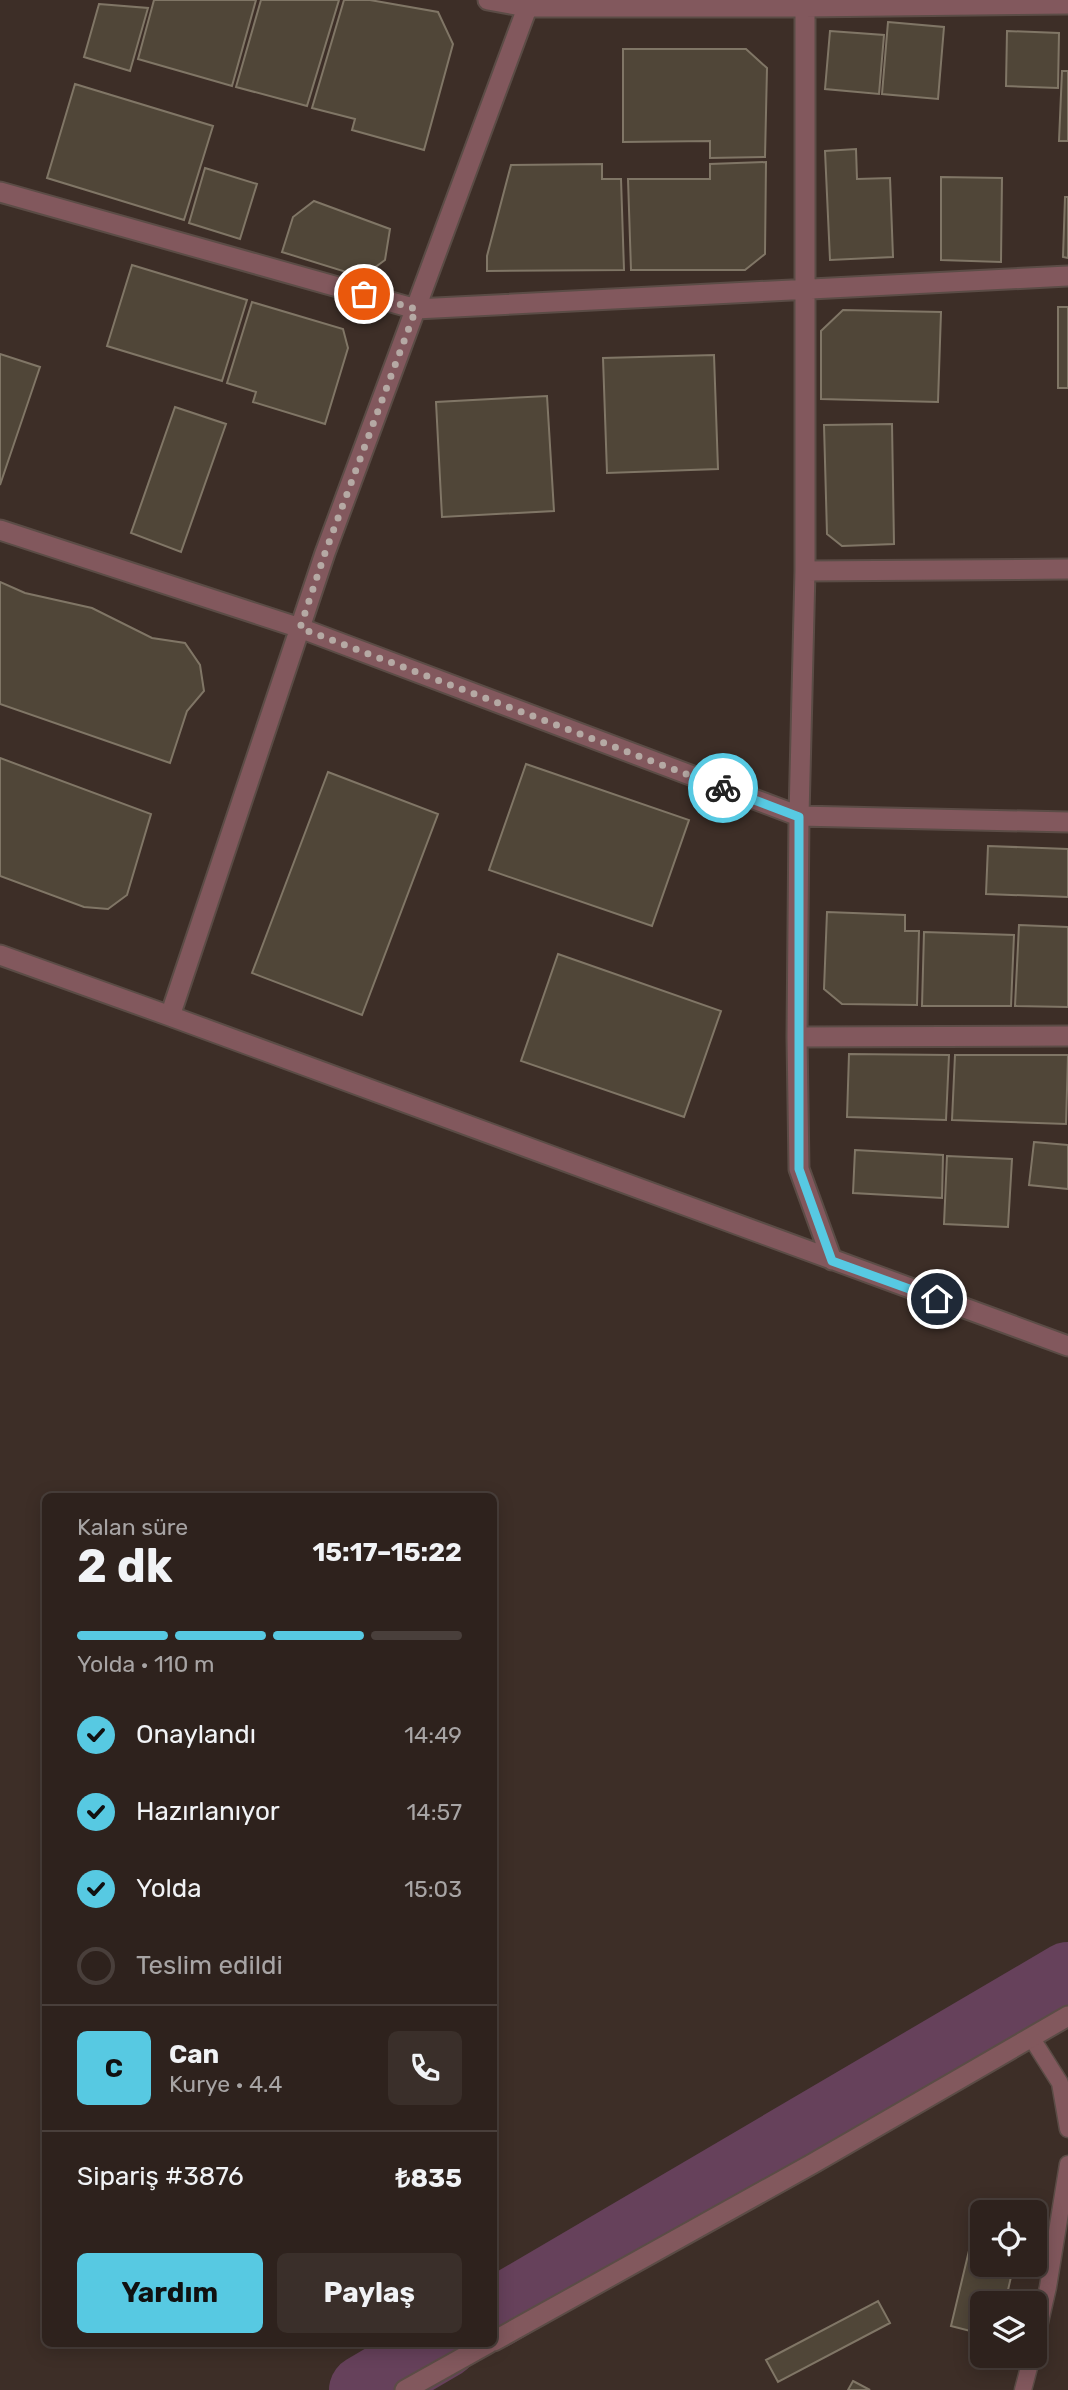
<!DOCTYPE html>
<html lang="tr">
<meta charset="utf-8">
<style>
:root{--surface:#2e221d;--page:#3a2f2a;--text:#f1f3f6;--muted:#a7a4a4;--line:#493f3b;--accent:#57c9e2}
body{margin:0;font-family:Rubik,sans-serif;background:var(--page);color:var(--text);height:100vh;display:flex;flex-direction:column;font-size:26px;white-space:nowrap}
*{box-sizing:border-box;margin:0}
p{font-size:23px;color:var(--muted)}
.icon{flex:none;width:38px;height:38px;fill:none;stroke:currentColor;stroke-width:2;stroke-linecap:round;stroke-linejoin:round}
.map{position:relative;flex:1;overflow:hidden}
.side{position:absolute;left:42px;top:1493px;width:455px;height:854px;display:flex;flex-direction:column;background:var(--surface);border-radius:10px;box-shadow:0 4px 18px #0003,0 0 0 2px var(--line)}
.side>*{flex:none}
.fabs{position:absolute;left:970px;top:2200px;display:grid;gap:14px}
.fabs a{display:grid;place-items:center;width:77px;height:77px;border-radius:10px;background:var(--surface);box-shadow:0 4px 18px #0003,0 0 0 2px var(--line);font-size:35px}
.pin{position:absolute;display:grid;place-items:center;width:60px;height:60px;color:#fff;margin:-30px;border:4px solid #fff;border-radius:50%;box-shadow:0 2px 7px #0007}
.courier{position:absolute;display:grid;place-items:center;width:70px;height:70px;margin:-35px;border:5px solid #57c9e2;border-radius:50%;background:#fff;color:#222;box-shadow:0 2px 9px #0007}
.overview em{font-style:normal;font-weight:700}
.overview div{display:flex;flex-direction:column-reverse}
.overview{display:flex;align-items:center;justify-content:space-between;height:119px;padding:0 35px}
h1{font-size:46px;font-weight:700;line-height:52px}
.bar{display:grid;grid-template-columns:repeat(4,1fr);gap:10px 7px;align-content:center;height:84px;padding:0 35px}
.bar i{height:9px;border-radius:5px;background:var(--line)}
.bar .active{background:var(--accent)}
.bar p{grid-column:span 4}
.line{display:flex;align-items:center;gap:18px;padding:0 35px;border-top:2px solid var(--line)}
.line div{flex:1}
.round{display:grid;place-items:center;flex:none;width:74px;height:74px;border-radius:10px;background:var(--page)}
ol{padding:0 35px;list-style:none}
li{display:flex;align-items:center;gap:21px;height:77px}
li p{margin-inline-start:auto}
li .icon{padding:7px;border-radius:50%;background:var(--accent);color:#111;stroke-width:4}
li:last-child{color:var(--muted)}
li i{width:38px;height:38px;border:4px solid var(--line);border-radius:50%}
.action{display:flex;gap:14px;margin-top:auto;padding:14px 35px}
.action a{flex:1;height:80px;border-radius:10px;background:var(--accent);color:#111;font-size:28px;font-weight:700;line-height:80px;text-align:center}
.action a+a{background:var(--page);color:var(--text)}
.map>svg:first-child{display:block}
.lines{fill:none;stroke-linecap:round;stroke-linejoin:round}
.river{stroke:#66415b;stroke-width:70}
.building{fill:#504638;stroke:#807666;stroke-width:2}
.service-casing{stroke:#5b4c46;stroke-width:19}
.minor-casing{stroke:#5b4c46;stroke-width:23}
.service{stroke:#82585d;stroke-width:16}
.minor{stroke:#82585d;stroke-width:19}
.done{stroke:#b5a9a4;stroke-width:7;stroke-dasharray:0 12.6}
.route{stroke:#57c9e2;stroke-width:9}
</style>
<div class="map">
<svg width="1068" height="2390" viewBox="0 0 1068 2390">
<rect width="100%" height="100%" fill="#3d2e27"/>
<g class="lines">
<!-- river -->
<path class="river" d="M 494,2314 L 1068,1977
M 364,2390 L 444,2343"/>
</g>
<!-- building -->
<path class="building" d="M 154,0 L 256,0 L 232,86 L 138,59 Z
M 261,0 L 339,0 L 307,106 L 236,87 Z
M 344,0 L 370,0 L 438,12 L 453,44 L 424,150 L 352,130 L 355,119 L 312,108 Z
M 99,4 L 148,8 L 130,71 L 84,57 Z
M 888,22 L 944,27 L 938,99 L 882,94 Z
M 830,31 L 884,35 L 879,94 L 825,89 Z
M 1007,31 L 1059,33 L 1058,88 L 1006,86 Z
M 623,49 L 746,49 L 767,68 L 765,157 L 710,158 L 710,141 L 623,142 Z
M 1062,71 L 1068,71 L 1068,141 L 1059,141 Z
M 75,84 L 213,126 L 184,220 L 47,178 Z
M 856,149 L 857,179 L 890,178 L 893,257 L 830,260 L 825,151 Z
M 766,162 L 765,254 L 745,270 L 631,270 L 628,179 L 710,179 L 710,164 Z
M 602,164 L 602,179 L 621,179 L 624,270 L 487,271 L 487,256 L 511,165 Z
M 205,168 L 257,184 L 240,239 L 189,223 Z
M 941,177 L 1002,178 L 1001,262 L 941,260 Z
M 1065,197 L 1068,197 L 1068,258 L 1063,257 Z
M 314,201 L 390,229 L 385,260 L 362,277 L 282,252 L 293,217 Z
M 132,265 L 247,300 L 222,381 L 107,346 Z
M 252,302 L 343,329 L 348,348 L 325,424 L 253,402 L 256,392 L 227,383 Z
M 1058,307 L 1068,307 L 1068,388 L 1058,388 Z
M 843,310 L 941,312 L 938,402 L 821,399 L 821,331 Z
M 0,354 L 40,367 L 0,485 Z
M 714,355 L 718,469 L 607,473 L 603,358 Z
M 547,396 L 554,511 L 442,517 L 436,402 Z
M 175,407 L 226,424 L 181,552 L 131,533 Z
M 892,424 L 894,544 L 842,546 L 827,534 L 824,425 Z
M 0,582 L 25,593 L 92,608 L 152,638 L 185,643 L 200,665 L 204,691 L 187,711 L 170,763 L 0,704 Z
M 0,758 L 151,814 L 127,895 L 108,909 L 84,907 L 0,876 Z
M 526,764 L 689,820 L 652,926 L 489,870 Z
M 328,772 L 438,814 L 362,1015 L 252,973 Z
M 988,846 L 1068,849 L 1068,897 L 986,894 Z
M 827,912 L 905,915 L 905,931 L 919,931 L 917,1005 L 842,1004 L 824,989 Z
M 1019,925 L 1068,927 L 1068,1007 L 1015,1006 Z
M 924,932 L 1014,935 L 1011,1006 L 922,1006 Z
M 558,954 L 721,1011 L 684,1117 L 521,1061 Z
M 849,1054 L 949,1055 L 946,1120 L 847,1117 Z
M 955,1055 L 1068,1055 L 1066,1124 L 952,1120 Z
M 1034,1142 L 1068,1145 L 1068,1189 L 1029,1185 Z
M 855,1150 L 943,1155 L 942,1198 L 853,1193 Z
M 947,1156 L 1012,1159 L 1008,1227 L 944,1224 Z
M 978,2213 L 982,2214 L 982,2264 L 1014,2264 L 1005,2303 L 982,2303 L 982,2334 L 951,2326 Z
M 878,2301 L 890,2323 L 778,2382 L 766,2360 Z
M 853,2381 L 870,2390 L 848,2390 Z"/>
<g class="lines">
<!-- service casing -->
<g class="service-casing">
<path id="service" d="M 1031,2037 L 1060,2083 L 1068,2129
M 1034,2348 L 1048,2287 L 1068,2164
M 1023,2390 L 1032,2356"/>
</g>
<!-- minor casing -->
<g class="minor-casing">
<path id="minor" d="M 488,0 L 527,7 L 805,7 L 805,571 L 799,816 L 797,1037 L 799,1169 L 832,1260
M 530,0 L 325,553 L 170,1016 L 1068,1346
M 805,7 L 1068,4
M 0,192 L 416,309 L 1068,276
M 0,530 L 300,628 L 799,816 L 1068,822
M 805,571 L 1068,569
M 0,955 L 170,1016
M 797,1037 L 1068,1036
M 494,2341 L 812,2164 L 1068,2016
M 405,2390 L 489,2343"/>
</g>
<!-- service -->
<use href="#service" class="service"/>
<!-- minor -->
<use href="#minor" class="minor"/>
</g>
<g class="lines">
<!-- done -->
<path class="done" d="M 364,294 L 416,309 L 325,553 L 300,628 L 723,788"/>
<!-- route -->
<path class="route" d="M 723,788 L 799,817 L 799,1169 L 832,1261 L 937,1299"/>
</g>
</svg>
<div class="fabs">
<a><svg class="icon" aria-label="locate" viewBox="0 0 24 24"><circle cx="12" cy="12" r="6"/><path d="M12 2v4M12 18v4M2 12h4M18 12h4"/></svg></a>
<a><svg class="icon" aria-label="layers" viewBox="0 0 24 24"><path d="M12 4l9 5-9 5-9-5zM3 14l9 5 9-5"/></svg></a>
</div>
<div class="pin" style="left:364px;top:294px;background:#ea580c"><svg class="icon" aria-label="bag" viewBox="0 0 24 24"><path d="M5 8h14l-1 12H6zM9 8a3 3 0 0 1 6 0"/></svg></div>
<div class="pin" style="left:937px;top:1299px;background:#1f2937"><svg class="icon" aria-label="home" viewBox="0 0 24 24"><path d="M3 11l9-7 9 7M6 9v11h12V9"/></svg></div>
<div class="courier" style="left:723px;top:788px"><svg class="icon" aria-label="bike" viewBox="0 0 24 24"><circle cx="6" cy="16" r="4"/><circle cx="18" cy="16" r="4"/><path d="M6 16l4-8h5l3 8M10 8l3 8H6M13 5h3"/></svg></div>
<section class="side">
<div class="overview"><div><h1>2 dk</h1><p>Kalan süre</p></div><em>15:17–15:22</em></div>
<div class="bar"><i class="active"></i><i class="active"></i><i class="active"></i><i></i><p>Yolda · 110 m</p></div>
<ol>
<li><svg class="icon" aria-label="check" viewBox="0 0 24 24"><path d="M5 12l5 5 9-10"/></svg>Onaylandı<p>14:49</p></li>
<li><svg class="icon" aria-label="check" viewBox="0 0 24 24"><path d="M5 12l5 5 9-10"/></svg>Hazırlanıyor<p>14:57</p></li>
<li><svg class="icon" aria-label="check" viewBox="0 0 24 24"><path d="M5 12l5 5 9-10"/></svg>Yolda<p>15:03</p></li>
<li><i></i>Teslim edildi</li>
</ol>
<div class="line" style="height:126px"><b class="round" style="background:var(--accent);color:#111">C</b><div><b>Can</b><p>Kurye · 4.4</p></div><a class="round"><svg class="icon" aria-label="phone" viewBox="0 0 24 24"><path d="M5 4h4l2 5-3 2q2 4 5 5l2-3 5 2v4C11 20 4 13 5 4z"/></svg></a></div>
<div class="line" style="height:91px"><div>Sipariş #3876</div><b>₺835</b></div>
<div class="action"><a>Yardım</a><a>Paylaş</a></div>
</section>
</div>
